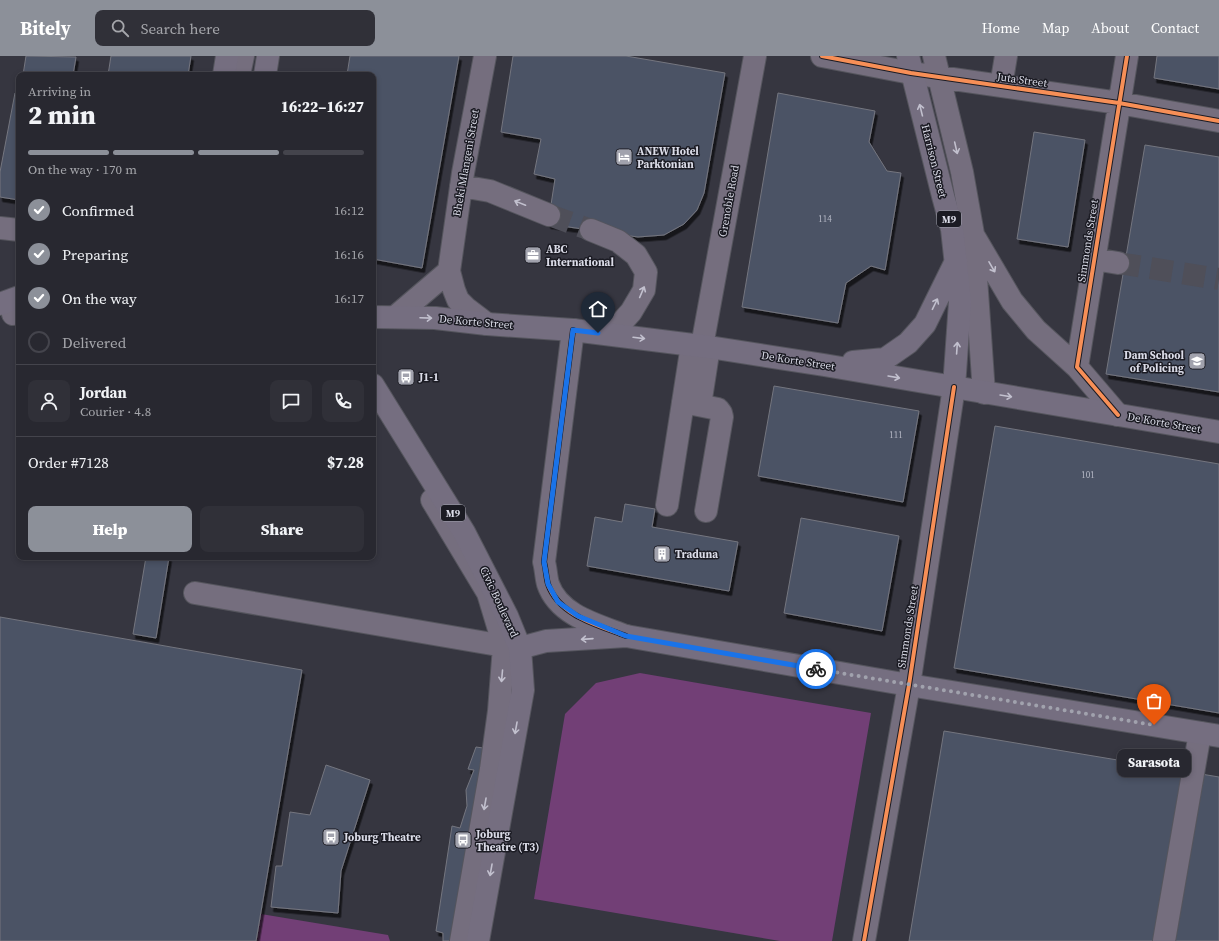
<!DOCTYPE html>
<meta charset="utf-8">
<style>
:root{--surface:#282830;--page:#303038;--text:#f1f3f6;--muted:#a5a6ab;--line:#44444c;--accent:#8c9099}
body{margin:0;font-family:"Source Serif 4",serif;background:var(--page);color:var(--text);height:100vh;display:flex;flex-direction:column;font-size:15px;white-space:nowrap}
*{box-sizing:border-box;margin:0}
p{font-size:13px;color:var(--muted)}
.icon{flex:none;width:22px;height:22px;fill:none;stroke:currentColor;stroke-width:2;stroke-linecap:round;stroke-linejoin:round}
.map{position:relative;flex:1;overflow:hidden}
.panel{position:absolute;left:16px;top:16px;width:360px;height:488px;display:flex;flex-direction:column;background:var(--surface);border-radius:8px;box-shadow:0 2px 6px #0003,0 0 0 1px var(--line)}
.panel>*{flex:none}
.pin{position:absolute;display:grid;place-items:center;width:34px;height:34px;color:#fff;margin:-41px -17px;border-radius:50% 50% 50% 0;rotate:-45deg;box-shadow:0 0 4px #0007}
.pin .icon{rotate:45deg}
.courier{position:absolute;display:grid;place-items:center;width:40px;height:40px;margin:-20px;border:3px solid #1a73e8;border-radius:50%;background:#fff;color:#222;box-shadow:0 1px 5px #0007}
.bubble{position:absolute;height:28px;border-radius:8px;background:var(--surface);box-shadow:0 2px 6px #0003,0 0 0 1px var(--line);font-size:13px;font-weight:800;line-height:28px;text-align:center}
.overview em{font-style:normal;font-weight:800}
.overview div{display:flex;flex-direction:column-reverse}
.overview{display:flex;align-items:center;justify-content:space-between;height:68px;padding:0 12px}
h1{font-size:26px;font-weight:800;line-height:30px}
.bar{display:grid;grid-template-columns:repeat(4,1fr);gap:6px 4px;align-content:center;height:48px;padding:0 12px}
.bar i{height:5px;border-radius:3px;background:var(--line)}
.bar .selected{background:var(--accent)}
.bar p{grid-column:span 4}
.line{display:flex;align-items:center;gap:10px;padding:0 12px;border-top:1px solid var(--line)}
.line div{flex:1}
.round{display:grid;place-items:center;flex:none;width:42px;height:42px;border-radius:8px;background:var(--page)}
ol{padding:0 12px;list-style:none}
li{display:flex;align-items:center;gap:12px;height:44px}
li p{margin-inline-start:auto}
li .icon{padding:4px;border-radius:50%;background:var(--accent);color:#fff;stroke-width:4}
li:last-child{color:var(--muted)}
li i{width:22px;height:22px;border:2px solid var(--line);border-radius:50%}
.button{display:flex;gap:8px;margin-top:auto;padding:8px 12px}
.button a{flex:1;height:46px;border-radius:8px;background:var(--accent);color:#fff;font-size:16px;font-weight:800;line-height:46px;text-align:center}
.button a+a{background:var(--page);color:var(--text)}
header{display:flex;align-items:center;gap:24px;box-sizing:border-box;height:56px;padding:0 20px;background:var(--accent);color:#fff}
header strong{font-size:19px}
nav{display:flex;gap:22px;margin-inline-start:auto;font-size:14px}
.search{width:280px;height:36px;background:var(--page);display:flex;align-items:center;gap:10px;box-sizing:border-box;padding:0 14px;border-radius:8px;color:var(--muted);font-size:15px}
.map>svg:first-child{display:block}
.green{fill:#723f76}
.building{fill:#4c5265;stroke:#74767f;filter:url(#shadow)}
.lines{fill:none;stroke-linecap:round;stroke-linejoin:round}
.minor-tunnel{stroke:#4f4f59;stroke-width:22;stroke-dasharray:22 11;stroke-linecap:butt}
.minor-casing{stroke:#55555d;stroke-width:24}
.major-casing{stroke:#55555d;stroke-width:24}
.minor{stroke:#756e7e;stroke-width:22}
.major{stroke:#756e80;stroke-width:22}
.cycleway-casing{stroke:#1b1b23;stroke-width:6}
.cycleway{stroke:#f78f57;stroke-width:4}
.oneway{stroke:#c2c0ce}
.done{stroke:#a1a2ad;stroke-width:4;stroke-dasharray:0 7.2}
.route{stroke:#1a73e8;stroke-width:5}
.labels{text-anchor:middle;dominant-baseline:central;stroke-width:3;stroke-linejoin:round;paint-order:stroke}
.number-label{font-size:9px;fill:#b7bac7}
.shield{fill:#1b1b23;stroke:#a1a2ad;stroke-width:1}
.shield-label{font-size:10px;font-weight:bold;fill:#dbdce8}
.street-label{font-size:11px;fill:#dbdce8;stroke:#1b1b23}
.poi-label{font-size:11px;font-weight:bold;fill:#dbdce8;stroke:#1b1b23;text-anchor:start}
</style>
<header>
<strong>Bitely</strong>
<div class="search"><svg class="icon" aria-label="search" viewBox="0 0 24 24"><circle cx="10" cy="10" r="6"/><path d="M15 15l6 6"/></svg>Search here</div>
<nav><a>Home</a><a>Map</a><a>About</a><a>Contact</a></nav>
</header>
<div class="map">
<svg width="1219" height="885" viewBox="0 0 1219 885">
<defs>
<filter id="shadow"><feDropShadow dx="2.5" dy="4.5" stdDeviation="0" flood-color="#0009"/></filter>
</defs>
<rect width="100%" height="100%" fill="#363640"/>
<!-- green -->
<path class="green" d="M 640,617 L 871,657 L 832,885 L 780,885 L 534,843 L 565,658 L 596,627 Z
M 261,858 L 388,879 L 390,885 L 257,885 Z"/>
<!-- building -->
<path class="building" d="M 26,0 L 76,1 L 73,19 L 23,19 Z
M 111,0 L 191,0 L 188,19 L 108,19 Z
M 350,0 L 459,0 L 422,212 L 373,203 L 373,19 L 347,19 Z
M 513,0 L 626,0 L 725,17 L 704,137 L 697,154 L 684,168 L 664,179 L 638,181 L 548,168 L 555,123 L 534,118 L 541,83 L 501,76 Z
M 1157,0 L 1219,0 L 1219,33 L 1154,22 Z
M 15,37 L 19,37 L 19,144 L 0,141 L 0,116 Z
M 778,37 L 875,55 L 869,86 L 887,115 L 901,117 L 885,214 L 871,210 L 846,227 L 838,267 L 742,251 Z
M 1034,76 L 1085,84 L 1068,191 L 1017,183 Z
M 1145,89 L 1219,101 L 1219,336 L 1106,318 Z
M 774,330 L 919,355 L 903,446 L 758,420 Z
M 995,370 L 1219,408 L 1219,657 L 954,612 Z
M 625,448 L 655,453 L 652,471 L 738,486 L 729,535 L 587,510 L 595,461 L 622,466 Z
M 801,462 L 899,480 L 882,575 L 784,557 Z
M 146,501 L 169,501 L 156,582 L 133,578 Z
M 0,561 L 302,614 L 256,885 L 0,885 Z
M 944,675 L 1219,721 L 1219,885 L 909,885 Z
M 476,691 L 490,693 L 461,885 L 443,885 L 443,877 L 436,875 L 452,770 L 460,772 L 467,750 L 466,734 L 474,714 L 468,713 Z
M 326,709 L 370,724 L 341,815 L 338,857 L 271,851 L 276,810 L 282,810 L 290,756 L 310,759 Z"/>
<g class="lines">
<!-- minor-tunnel -->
<path class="minor-tunnel" d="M 549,159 L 591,174
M 1118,207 L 1219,223"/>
<!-- minor casing -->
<g class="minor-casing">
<path id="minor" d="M 485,0 L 463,117 L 449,215 L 454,234 L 458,244 L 466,252 L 487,268
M 822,0 L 911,17 L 1119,47 L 1219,65
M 934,0 L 962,116 L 973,178 L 984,337
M 239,19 L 243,0
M 1001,30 L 1006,0
M 461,130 L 490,135 L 549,159
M 0,172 L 19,174
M 591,174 L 618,185 L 636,199 L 646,216 L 644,234 L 631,256 L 611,278
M 975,182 L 1012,245 L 1036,274 L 1077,311 L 1118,359
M 1094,203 L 1118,207
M 13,258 L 19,255
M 395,261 L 449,215
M 573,274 L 544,506 C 546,513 546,521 548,528 C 559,560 598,569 626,580
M 702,290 L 755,0
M 1077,311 L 1127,0
M 683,346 L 718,353 L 721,357 L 722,361 L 706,455
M 700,349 L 709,291
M 432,444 L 488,537 L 504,590 L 499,655 L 491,713 L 461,885
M 667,449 L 692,289
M 195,537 L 504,590 L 517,591
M 864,885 L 909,629 L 954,331
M 1164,885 L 1200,677"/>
</g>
<!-- major casing -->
<g class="major-casing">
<path id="major" d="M 908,0 L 943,140 L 952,173 L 960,246 L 954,331
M 224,19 L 227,0
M 265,19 L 268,0
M 0,248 L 19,241
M 373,261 L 435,262 L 487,268 L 573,274 L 709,291 L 824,309 L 1219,376
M 853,306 L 885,303 L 908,287 L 925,268 L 956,205
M 373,329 L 464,476 L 507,560 L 520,592 L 523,634 L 478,885
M 520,592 L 546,585 L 626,580 L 909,629 L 1219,680"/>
</g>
<!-- minor -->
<use href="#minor" class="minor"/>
<!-- major -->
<use href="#major" class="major"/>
<!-- cycleway casing -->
<g class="cycleway-casing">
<path id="cycleway" d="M 822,0 L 911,17 L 1119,47 L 1219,65
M 573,274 L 544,506 C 546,513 546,521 548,528 C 559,560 598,569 626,580
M 1118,359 L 1077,311 L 1127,0
M 864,885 L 909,629 L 954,331"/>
</g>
<!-- cycleway -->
<use href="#cycleway" class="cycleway"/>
</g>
<!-- one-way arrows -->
<defs><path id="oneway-shaft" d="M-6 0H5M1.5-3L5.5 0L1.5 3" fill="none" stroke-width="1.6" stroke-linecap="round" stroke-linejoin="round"/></defs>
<g class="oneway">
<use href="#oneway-shaft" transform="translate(921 54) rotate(-104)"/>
<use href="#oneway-shaft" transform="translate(956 92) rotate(77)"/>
<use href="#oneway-shaft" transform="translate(520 147) rotate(-158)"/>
<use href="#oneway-shaft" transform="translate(992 211) rotate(60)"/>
<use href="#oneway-shaft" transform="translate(642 236) rotate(-67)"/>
<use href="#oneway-shaft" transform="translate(935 248) rotate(-64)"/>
<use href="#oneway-shaft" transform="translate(426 262) rotate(2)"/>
<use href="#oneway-shaft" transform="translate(639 282) rotate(7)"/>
<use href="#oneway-shaft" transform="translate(957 292) rotate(-86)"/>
<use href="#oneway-shaft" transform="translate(894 321) rotate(10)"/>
<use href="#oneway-shaft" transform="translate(1006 340) rotate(9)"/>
<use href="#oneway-shaft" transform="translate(587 583) rotate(176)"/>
<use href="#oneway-shaft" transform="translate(502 620) rotate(95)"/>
<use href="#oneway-shaft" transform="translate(516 672) rotate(100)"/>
<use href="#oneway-shaft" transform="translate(485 748) rotate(100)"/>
<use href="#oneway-shaft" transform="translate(491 814) rotate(100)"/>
</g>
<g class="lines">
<!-- done -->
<path class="done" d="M 816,613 L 1154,669"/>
<!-- route -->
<path class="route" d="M 598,277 L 573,274 L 544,506 L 548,528 L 558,546 L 578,560 L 626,580 L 816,613"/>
</g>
<!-- icons -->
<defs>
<g id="hotel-square" transform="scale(0.9)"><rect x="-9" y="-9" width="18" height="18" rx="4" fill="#a1a2ad" stroke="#1b1b23"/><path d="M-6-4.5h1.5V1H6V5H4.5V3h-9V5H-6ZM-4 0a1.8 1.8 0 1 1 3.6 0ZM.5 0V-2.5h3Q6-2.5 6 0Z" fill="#fff"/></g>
<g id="office-square" transform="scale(0.9)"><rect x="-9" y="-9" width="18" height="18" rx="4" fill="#a1a2ad" stroke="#1b1b23"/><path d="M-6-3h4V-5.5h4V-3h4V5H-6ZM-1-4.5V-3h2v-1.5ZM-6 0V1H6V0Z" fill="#fff"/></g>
<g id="university-square" transform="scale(0.9)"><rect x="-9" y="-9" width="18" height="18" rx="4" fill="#a1a2ad" stroke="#1b1b23"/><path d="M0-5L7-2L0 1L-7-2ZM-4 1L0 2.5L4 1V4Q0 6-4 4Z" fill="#fff"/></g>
<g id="bus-square" transform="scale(0.9)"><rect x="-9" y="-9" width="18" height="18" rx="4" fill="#a1a2ad" stroke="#1b1b23"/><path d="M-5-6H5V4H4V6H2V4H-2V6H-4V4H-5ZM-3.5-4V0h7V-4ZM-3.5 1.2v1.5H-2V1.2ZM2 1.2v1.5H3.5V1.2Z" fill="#fff"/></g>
<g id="building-square" transform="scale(0.9)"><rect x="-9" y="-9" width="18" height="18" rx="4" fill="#a1a2ad" stroke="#1b1b23"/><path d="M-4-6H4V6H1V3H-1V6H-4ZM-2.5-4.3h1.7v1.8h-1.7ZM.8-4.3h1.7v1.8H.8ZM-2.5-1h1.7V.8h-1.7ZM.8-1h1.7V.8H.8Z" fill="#fff"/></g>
</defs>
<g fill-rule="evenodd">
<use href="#hotel-square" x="624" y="101"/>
<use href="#office-square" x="533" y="199"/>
<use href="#university-square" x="1197" y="305"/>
<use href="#bus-square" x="406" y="321"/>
<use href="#building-square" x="662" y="498"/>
<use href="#bus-square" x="331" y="781"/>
<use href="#bus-square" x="463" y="784"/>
</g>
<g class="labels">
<!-- number labels -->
<g class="number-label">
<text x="825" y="163">114</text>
<text x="896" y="379">111</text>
<text x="1088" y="419">101</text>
</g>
<!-- shield labels -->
<g class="shield">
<rect x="937" y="155" width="24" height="16" rx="3"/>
<rect x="441" y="449" width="24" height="16" rx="3"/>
</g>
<g class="shield-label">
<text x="949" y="163">M9</text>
<text x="453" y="457">M9</text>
</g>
<!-- street labels -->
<g class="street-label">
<text transform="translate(1022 24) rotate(8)">Juta Street</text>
<text transform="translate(934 105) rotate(76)">Harrison Street</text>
<text transform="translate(466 107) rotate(-80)">Bheki Mlangeni Street</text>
<text transform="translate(729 145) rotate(-80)">Grenoble Road</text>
<text transform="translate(1088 185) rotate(-81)">Simmonds Street</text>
<text transform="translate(476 266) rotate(5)">De Korte Street</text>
<text transform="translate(798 305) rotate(9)">De Korte Street</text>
<text transform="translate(1164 367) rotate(10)">De Korte Street</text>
<text transform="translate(499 546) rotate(65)">Civic Boulevard</text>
<text transform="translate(908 571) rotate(-81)">Simmonds Street</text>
</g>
<!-- poi labels -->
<g class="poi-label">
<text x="637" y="95">ANEW Hotel<tspan x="637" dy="13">Parktonian</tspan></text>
<text x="546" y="193">ABC<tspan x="546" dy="13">International</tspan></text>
<text x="1184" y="299" text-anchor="end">Dam School<tspan x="1184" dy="13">of Policing</tspan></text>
<text x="419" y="321">J1-1</text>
<text x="675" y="498">Traduna</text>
<text x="476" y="778">Joburg<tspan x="476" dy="13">Theatre (T3)</tspan></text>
<text x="344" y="781">Joburg Theatre</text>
</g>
</g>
</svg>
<div class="pin" style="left:1154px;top:669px;background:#ea580c"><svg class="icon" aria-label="bag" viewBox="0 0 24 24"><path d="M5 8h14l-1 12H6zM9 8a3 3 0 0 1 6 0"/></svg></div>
<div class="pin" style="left:598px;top:277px;background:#1f2937"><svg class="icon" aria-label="home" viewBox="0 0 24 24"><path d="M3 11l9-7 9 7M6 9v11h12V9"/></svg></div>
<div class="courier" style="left:816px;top:613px"><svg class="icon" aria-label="bike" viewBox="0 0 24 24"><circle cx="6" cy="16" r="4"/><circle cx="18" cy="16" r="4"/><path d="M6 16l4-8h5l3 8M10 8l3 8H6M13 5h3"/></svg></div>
<div class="bubble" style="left:1117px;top:693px;width:74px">Sarasota</div>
<section class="panel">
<div class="overview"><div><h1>2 min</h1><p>Arriving in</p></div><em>16:22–16:27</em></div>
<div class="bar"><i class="selected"></i><i class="selected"></i><i class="selected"></i><i></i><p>On the way · 170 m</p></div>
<ol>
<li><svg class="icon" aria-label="check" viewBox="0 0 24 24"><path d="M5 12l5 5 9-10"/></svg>Confirmed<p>16:12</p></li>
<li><svg class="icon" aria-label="check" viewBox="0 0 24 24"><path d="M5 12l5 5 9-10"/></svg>Preparing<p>16:16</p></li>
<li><svg class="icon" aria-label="check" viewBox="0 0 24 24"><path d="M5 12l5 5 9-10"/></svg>On the way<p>16:17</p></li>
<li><i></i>Delivered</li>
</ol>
<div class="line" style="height:72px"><a class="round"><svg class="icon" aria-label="person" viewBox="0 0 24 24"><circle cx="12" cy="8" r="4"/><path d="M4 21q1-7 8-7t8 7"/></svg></a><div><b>Jordan</b><p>Courier · 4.8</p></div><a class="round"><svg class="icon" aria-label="chat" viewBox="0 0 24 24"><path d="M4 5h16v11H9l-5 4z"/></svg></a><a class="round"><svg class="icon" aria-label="phone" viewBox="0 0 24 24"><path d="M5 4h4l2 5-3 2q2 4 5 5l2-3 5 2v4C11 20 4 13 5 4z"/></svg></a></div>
<div class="line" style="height:52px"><div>Order #7128</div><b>$7.28</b></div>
<div class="button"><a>Help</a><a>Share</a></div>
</section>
</div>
